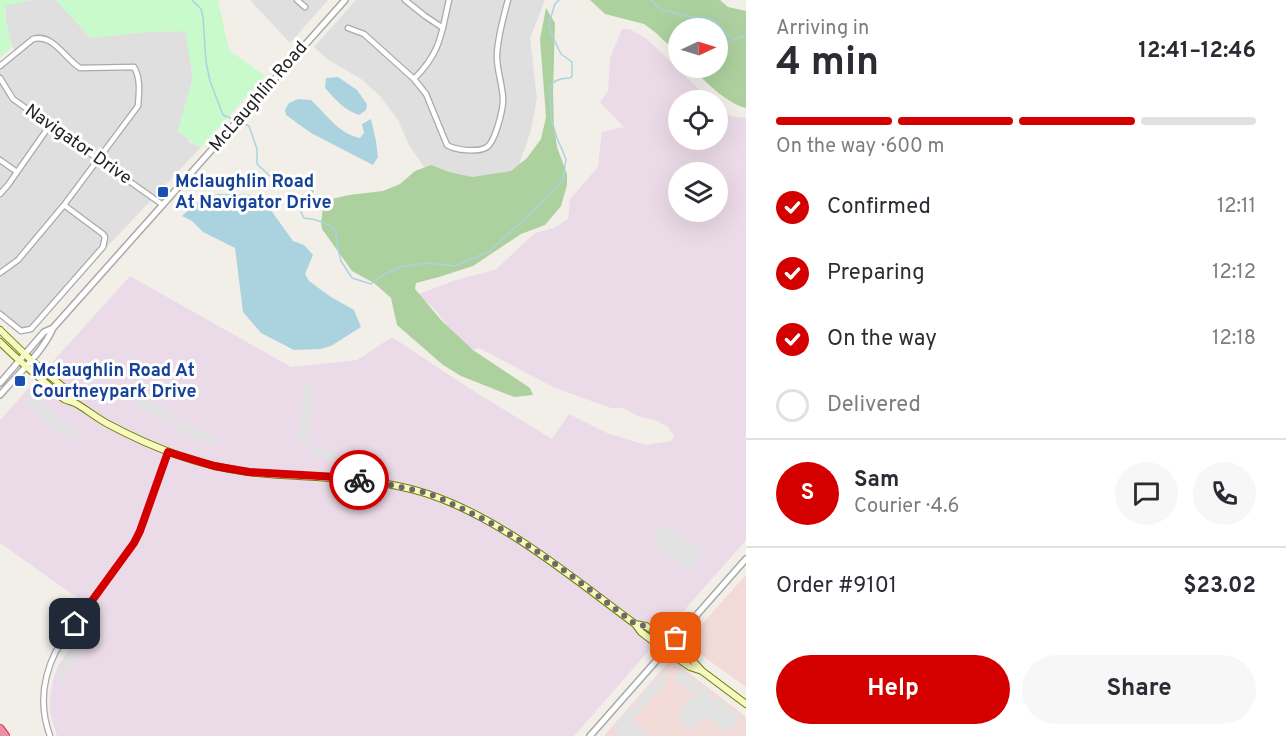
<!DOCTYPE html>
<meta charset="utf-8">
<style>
:root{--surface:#fff;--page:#f7f7f7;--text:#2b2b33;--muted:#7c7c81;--line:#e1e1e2;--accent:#d40000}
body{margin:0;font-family:Overpass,sans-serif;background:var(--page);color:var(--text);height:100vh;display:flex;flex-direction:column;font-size:22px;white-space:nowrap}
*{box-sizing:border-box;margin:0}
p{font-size:20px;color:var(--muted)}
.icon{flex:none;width:33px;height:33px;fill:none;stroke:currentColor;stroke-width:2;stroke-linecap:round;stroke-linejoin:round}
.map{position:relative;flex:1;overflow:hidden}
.panel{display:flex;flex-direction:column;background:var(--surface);width:540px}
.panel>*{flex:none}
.needle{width:39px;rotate:86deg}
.controls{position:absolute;left:668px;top:18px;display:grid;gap:12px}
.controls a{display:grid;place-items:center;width:60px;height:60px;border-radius:50%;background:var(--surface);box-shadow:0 6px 24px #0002;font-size:30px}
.pin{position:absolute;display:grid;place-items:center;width:51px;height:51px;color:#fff;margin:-26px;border-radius:12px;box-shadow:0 3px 9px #0006}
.courier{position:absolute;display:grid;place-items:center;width:60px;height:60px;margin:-30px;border:4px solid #d40000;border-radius:50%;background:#fff;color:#222;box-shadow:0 2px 8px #0007}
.overview em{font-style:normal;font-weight:700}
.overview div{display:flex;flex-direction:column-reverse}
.overview{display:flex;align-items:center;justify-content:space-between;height:102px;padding:0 30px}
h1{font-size:39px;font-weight:700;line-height:45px}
.bar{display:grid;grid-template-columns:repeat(4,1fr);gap:9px 6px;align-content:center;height:72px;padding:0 30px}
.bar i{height:8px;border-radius:4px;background:var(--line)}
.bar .selected{background:var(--accent)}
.bar p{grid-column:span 4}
.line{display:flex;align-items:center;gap:15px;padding:0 30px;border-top:2px solid var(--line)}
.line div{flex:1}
.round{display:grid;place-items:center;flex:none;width:63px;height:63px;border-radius:32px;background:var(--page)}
ol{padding:0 30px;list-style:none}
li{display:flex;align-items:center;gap:18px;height:66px}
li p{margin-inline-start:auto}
li .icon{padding:6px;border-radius:50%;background:var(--accent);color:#fff;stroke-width:4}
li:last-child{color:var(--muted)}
li i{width:33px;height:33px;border:3px solid var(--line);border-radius:50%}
.action{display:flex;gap:12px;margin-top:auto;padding:12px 30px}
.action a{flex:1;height:69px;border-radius:36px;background:var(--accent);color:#fff;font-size:24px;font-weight:700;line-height:69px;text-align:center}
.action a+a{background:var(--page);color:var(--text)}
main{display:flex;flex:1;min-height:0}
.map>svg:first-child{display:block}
.residential{fill:#e0dfdf}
.commercial{fill:#f2dad9}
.industrial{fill:#ebdbe8;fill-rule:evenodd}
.forest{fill:#add19e}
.park{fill:#c8facc}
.parking{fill:#e2e2e2}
.water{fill:#aad3df}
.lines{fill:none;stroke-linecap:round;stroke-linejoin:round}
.stream{stroke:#aad3df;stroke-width:1.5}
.minor-casing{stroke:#a9a9a9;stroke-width:7}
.tertiary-casing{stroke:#a9a9a9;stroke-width:8}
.secondary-casing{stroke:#707d05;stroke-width:8}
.motorway-casing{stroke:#dc2a67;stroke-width:10}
.minor{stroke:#fff;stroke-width:4.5}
.tertiary{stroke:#fff;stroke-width:5}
.secondary{stroke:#f7fabf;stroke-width:6}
.motorway{stroke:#e892a2;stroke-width:8}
.done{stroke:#6b6a68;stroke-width:6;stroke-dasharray:0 10.8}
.route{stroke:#d40000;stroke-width:8}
.transit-dot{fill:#1a4fb4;stroke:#fff;stroke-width:2}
.labels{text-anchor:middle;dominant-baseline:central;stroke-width:6;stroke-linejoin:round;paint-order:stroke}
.street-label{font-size:18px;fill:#222;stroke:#fff}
.transit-label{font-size:18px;font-weight:bold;fill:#164399;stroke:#fff;text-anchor:start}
</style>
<main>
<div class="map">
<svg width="746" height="736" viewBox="0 0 746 736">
<rect width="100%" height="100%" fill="#f2efe9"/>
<!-- residential -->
<path class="residential" d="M 32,0 L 56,0 L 91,38 L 145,32 L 186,31 L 192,71 L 192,81 L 178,131 L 186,136 L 190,143 L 201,147 L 28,331 L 22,334 L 0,315 L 0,69 L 16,52 L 12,47 L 6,21 L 5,5 Z
M 250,0 L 328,0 L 290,43 Z
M 356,0 L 545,0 L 530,38 L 537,98 L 531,130 L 517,171 L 501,177 L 443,178 L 424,167 L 409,145 L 398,120 L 380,96 L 361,79 L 327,59 L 314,47 Z"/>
<!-- commercial -->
<path class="commercial" d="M 745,576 L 746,577 L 746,687 L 685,643 Z
M 671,659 L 746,717 L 746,736 L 604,736 Z"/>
<!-- industrial -->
<path class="industrial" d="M 622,29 L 629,29 L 646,38 L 710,100 L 678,100 L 678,140 L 717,140 L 717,106 L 731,116 L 746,118 L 746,540 L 574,736 L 57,736 L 50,713 L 50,697 L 53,680 L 58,666 L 96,611 L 0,543 L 0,420 L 130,276 L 291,367 L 357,360 L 392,337 L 472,390 L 552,439 L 569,414 L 607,433 L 646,445 L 671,441 L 674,436 L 668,427 L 657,421 L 638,416 L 623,408 L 611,408 L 555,388 L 479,348 L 467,351 L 432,306 L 416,295 L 456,280 L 495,270 L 535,233 L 554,228 L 568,219 L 570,199 L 598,167 L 602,132 L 624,127 L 600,102 L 608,91 L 610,58 ZM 678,172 L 717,172 L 717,212 L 678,212 Z"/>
<!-- forest -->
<path class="forest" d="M 590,0 L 720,0 L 728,7 L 746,11 L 746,108 C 726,103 706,82 692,68 L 717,68 L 717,28 L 678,28 L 678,54 L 656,33 L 644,24 L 605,14 Z
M 546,8 L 555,23 L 553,93 L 554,126 L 557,147 L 567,174 L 567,185 L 561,206 L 545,225 L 521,234 L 473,266 L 439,277 L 416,283 L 415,289 L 442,321 L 473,350 L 530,388 L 533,395 L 514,397 L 461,376 L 443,365 L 397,325 L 391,298 L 374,283 L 352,271 L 322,229 L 321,223 L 323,208 L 332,199 L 349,195 L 383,191 L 400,184 L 415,171 L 431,165 L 449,172 L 472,177 L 511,171 L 527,158 L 541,139 L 546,117 L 540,39 Z"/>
<!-- park -->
<path class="park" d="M 0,0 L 32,0 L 5,6 L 6,21 L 12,47 L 0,58 Z
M 56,0 L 218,0 L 229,50 L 265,76 L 201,147 C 189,142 188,138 178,131 L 192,81 L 192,71 L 185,31 L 145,32 L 91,38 Z"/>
<!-- parking -->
<path class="parking" d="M 305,384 L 315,386 L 308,444 L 297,443 Z
M 29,395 L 31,397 L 33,395 L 65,422 L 81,431 L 73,442 L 44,421 L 25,403 Z
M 140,396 L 175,415 L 169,425 L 135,406 Z
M 181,420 L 218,440 L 214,448 L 206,444 L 207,441 L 202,438 L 200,441 L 176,429 Z
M 313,448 L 337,451 L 337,454 L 342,455 L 343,452 L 363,454 L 363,462 L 312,456 Z
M 664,524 L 703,552 L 690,571 L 651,543 Z
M 87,626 L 96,633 L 66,676 L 64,681 L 56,678 L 66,662 L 63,660 Z
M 680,669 L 698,683 L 696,685 L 699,688 L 701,685 L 711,693 L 710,696 L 715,700 L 717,698 L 738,714 L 737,716 L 740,719 L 733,728 L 731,727 L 727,733 L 705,716 L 697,727 L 694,725 L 690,730 L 679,722 L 681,718 L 677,715 L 692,695 L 695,697 L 697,694 L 694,691 L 693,693 L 673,678 Z
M 663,672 L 668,677 L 664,681 L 666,683 L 633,720 L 650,736 L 620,736 L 614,731 L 617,728 L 614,726 L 629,709 L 632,711 L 639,703 L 637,701 Z"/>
<!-- water -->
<path class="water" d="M 338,77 L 357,90 L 367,104 L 366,110 L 359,115 C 344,110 335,99 325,88 L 326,78 Z
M 298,99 L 311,100 C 326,114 339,134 360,138 L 364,133 L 362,124 L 371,119 L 376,141 L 378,157 L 373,165 L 311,133 L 286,115 L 285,110 L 289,103 Z
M 219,194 L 254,195 L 270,209 L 293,241 L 304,245 L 313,255 L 305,274 L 309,281 L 331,297 L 354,310 L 361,327 L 331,346 L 320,349 L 294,350 L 261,333 L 243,312 L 235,248 L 203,232 L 192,221 L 182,216 L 203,197 Z"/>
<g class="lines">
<!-- stream -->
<path class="stream" d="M 192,0 L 201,9 L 203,17 L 206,62 L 210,81 L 223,115 L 249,126 L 257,149 L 257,164 L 271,177 L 276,173 L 279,173 L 313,191 L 312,196 L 299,201 L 299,208 L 304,218 C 317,219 326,222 336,230 L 337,245 L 341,261 L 352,278 L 371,284 L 381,276 L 400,267 L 425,263 L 455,266 L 490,251 L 530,214 L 563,180 L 566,159 L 557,138 L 551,118 L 550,86 C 554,80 563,78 570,78 L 572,76 L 572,62 L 561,54 L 551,33 L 549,23 L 555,4 L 559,0
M 651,0 L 661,10 L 692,17 L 713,19 L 733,40 L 746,35"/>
<!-- minor casing -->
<g class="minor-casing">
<path id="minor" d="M 297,0 L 305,7
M 405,0 L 425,16 L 443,28
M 348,28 L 364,34 L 414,79 L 426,94 L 447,145 C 455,150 478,153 487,147 C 495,142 503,110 503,100 C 503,85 496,69 497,54 C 498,36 503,18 508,0
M 0,66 L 33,39 C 53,33 65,59 80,68 L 134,67 C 141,79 139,93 138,106 L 64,205 L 18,260 L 0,273
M 0,78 L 13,99 L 163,205
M 414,79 C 441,52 441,35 449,0
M 0,160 L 17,172
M 0,194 L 8,185 L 50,125
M 0,314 L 21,331 L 31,329 L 103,247 L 105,237 L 103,234 L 64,205
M 50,736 C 39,706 42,679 56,651 L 134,543 L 140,531 L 168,452"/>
</g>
<!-- tertiary casing -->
<g class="tertiary-casing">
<path id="tertiary" d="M 0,383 L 44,332 L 53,328
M 0,395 C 17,375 43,352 53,328 L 345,0
M 590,736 L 746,559"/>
</g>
<!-- secondary casing -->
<g class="secondary-casing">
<path id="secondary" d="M 0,330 L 31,360 L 69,392 L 74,402
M 0,342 C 15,357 31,371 47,384 C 52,389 58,395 64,399 C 68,401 73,402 77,404 C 87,410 97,418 108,424 C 151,447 199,466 248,472 C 308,479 370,475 428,494 C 501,518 573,578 635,624 L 641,632 L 658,645 L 690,667 L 702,671
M 635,624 L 646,626 L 671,643 L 693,661 L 702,671 L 746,704"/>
</g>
<!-- motorway casing -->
<g class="motorway-casing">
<path id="motorway" d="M 0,729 L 5,736"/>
</g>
<!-- minor -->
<use href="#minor" class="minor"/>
<!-- tertiary -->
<use href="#tertiary" class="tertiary"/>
<!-- secondary -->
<use href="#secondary" class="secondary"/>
<!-- motorway -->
<use href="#motorway" class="motorway"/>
</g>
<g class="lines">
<!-- done -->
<path class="done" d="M 359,480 C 381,483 404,487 426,493 C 436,496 446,501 456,506 C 521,534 578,581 635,624 L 646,626 L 671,644 L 676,638"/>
<!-- route -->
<path class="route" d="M 75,624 L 134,543 L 140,531 L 168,452 L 214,466 L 249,472 L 337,477 L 359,480"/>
</g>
<!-- markers -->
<g class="transit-dot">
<rect x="157" y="186" width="12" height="12" rx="3"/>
<rect x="14" y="375" width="12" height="12" rx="3"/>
</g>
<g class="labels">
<!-- street labels -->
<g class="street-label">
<text transform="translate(259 97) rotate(-49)">McLaughlin Road</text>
<text transform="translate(78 145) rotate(35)">Navigator Drive</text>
</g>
<!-- transit labels -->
<g class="transit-label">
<text x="175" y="182">Mclaughlin Road<tspan x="175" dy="21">At Navigator Drive</tspan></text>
<text x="32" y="371">Mclaughlin Road At<tspan x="32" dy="21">Courtneypark Drive</tspan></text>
</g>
</g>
</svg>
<div class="controls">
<a><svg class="needle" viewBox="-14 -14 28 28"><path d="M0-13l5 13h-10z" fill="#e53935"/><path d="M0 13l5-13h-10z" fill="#7c7c81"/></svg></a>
<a><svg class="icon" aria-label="locate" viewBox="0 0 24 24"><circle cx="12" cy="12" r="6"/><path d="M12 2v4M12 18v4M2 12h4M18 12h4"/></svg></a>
<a><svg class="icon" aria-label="layers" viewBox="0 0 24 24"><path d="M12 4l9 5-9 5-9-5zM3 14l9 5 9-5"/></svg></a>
</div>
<div class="pin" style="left:676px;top:638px;background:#ea580c"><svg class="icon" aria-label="bag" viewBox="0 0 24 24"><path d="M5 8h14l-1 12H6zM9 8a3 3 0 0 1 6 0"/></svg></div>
<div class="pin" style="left:75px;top:624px;background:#1f2937"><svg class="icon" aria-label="home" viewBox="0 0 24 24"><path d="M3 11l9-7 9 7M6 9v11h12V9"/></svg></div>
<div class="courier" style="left:359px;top:480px"><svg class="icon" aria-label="bike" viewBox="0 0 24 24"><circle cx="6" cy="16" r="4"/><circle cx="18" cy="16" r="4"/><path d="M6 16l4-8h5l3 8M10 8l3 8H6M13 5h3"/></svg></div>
</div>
<section class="panel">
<div class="overview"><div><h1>4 min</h1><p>Arriving in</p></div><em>12:41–12:46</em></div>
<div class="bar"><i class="selected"></i><i class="selected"></i><i class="selected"></i><i></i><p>On the way · 600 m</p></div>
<ol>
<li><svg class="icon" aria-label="check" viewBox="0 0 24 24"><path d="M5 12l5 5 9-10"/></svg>Confirmed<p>12:11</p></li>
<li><svg class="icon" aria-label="check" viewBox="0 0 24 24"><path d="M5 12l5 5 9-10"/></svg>Preparing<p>12:12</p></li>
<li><svg class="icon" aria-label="check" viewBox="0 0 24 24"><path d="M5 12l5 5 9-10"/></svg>On the way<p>12:18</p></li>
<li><i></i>Delivered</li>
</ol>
<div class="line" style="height:108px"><b class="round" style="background:var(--accent);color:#fff">S</b><div><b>Sam</b><p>Courier · 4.6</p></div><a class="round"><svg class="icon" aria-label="chat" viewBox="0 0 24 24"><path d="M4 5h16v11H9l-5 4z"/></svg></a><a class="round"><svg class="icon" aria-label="phone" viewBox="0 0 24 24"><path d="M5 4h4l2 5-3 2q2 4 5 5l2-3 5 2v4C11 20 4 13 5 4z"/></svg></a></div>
<div class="line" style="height:78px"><div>Order #9101</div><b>$23.02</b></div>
<div class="action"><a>Help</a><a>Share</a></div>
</section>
</main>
